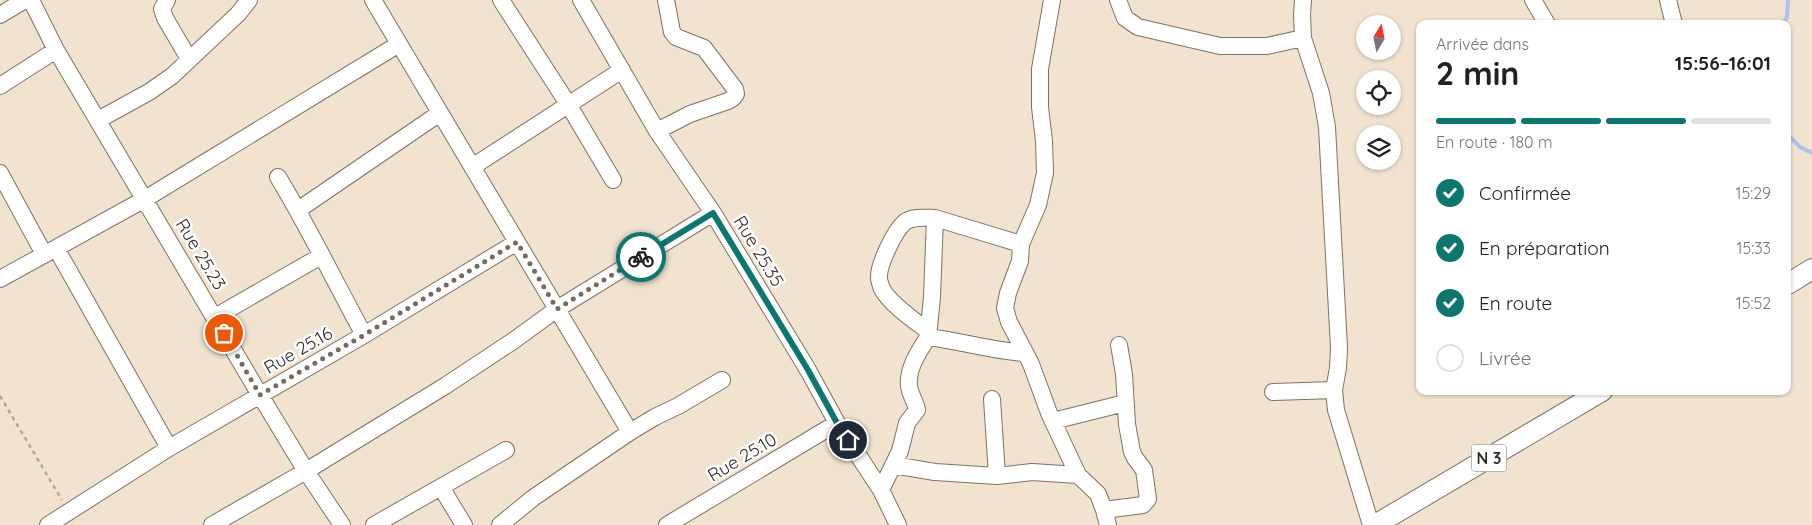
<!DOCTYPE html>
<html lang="fr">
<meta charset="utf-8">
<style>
:root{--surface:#fff;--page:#f6f6f6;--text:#202124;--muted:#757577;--line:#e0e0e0;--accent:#0f766e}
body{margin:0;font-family:Quicksand,sans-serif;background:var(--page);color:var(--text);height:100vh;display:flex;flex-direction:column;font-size:19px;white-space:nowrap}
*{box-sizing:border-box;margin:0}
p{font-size:16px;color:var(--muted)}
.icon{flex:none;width:28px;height:28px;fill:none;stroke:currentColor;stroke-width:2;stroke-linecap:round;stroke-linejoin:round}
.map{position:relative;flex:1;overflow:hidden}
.panel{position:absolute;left:1416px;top:20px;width:375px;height:375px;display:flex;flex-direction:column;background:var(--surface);border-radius:10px;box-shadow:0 1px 4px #0004}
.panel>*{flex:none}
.needle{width:32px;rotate:10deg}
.buttons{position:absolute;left:1356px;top:15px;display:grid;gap:10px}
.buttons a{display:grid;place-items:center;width:45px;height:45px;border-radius:50%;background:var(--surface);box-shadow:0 1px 4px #0004;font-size:25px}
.pin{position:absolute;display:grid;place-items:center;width:42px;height:42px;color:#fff;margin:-21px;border:2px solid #fff;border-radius:50%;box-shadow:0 1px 5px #0007}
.courier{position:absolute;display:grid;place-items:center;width:50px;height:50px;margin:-25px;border:4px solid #0f766e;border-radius:50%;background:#fff;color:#222;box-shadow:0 1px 6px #0007}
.head em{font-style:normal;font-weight:700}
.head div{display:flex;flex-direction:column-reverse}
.head{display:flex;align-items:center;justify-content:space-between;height:85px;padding:0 20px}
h1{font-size:32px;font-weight:700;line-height:38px}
.bar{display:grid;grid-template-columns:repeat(4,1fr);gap:8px 5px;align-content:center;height:60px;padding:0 20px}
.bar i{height:6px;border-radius:4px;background:var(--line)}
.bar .active{background:var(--accent)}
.bar p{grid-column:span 4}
ol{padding:0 20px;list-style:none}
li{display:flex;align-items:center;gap:15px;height:55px}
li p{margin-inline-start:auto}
li .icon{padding:5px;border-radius:50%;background:var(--accent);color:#fff;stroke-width:4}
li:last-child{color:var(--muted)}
li i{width:28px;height:28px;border:2px solid var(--line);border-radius:50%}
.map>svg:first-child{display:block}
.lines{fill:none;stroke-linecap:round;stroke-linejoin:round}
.stream{stroke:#adc3e8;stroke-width:4}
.minor-casing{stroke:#7f7261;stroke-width:18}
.major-casing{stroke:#7f7261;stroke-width:22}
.path{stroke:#b3a798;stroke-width:2.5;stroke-dasharray:4 4;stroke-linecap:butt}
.minor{stroke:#fff;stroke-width:16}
.major{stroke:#fff;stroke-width:20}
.done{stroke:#756b60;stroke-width:5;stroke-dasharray:0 9}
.route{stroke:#0f766e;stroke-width:6}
.labels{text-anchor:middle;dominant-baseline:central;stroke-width:5;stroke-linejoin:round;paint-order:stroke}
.shield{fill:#fff;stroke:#6f6b66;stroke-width:1}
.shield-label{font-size:16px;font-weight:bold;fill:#312b24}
.street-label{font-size:18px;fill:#312b24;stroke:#fff}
</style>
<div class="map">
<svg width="1812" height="525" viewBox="0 0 1812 525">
<rect width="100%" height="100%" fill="#f2e3d0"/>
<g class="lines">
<!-- stream -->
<path class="stream" d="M 1783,24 L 1787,17 L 1788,0
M 1788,135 L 1800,147 L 1812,153"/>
<!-- minor casing -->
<g class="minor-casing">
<path id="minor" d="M 31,0 L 56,50 L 260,395 L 306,471 L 342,525
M 167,0 L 162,9 L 165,18 L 189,59
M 373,0 L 630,432
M 501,0 L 568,104 L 613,180
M 581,0 L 657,131 L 713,213 L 808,370 L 837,423 L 881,490 L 898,525
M 1052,0 L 1040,69 L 1040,107 L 1044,141 L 1045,173 L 1038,205 L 1021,244 L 1020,261 L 1008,293 L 1005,308 L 1009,322 L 1031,364 L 1049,413 L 1078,475 L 1098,494 L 1104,510 L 1108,525
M 1118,0 L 1125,18 L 1138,27 L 1220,46 L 1267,46 L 1303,38
M 1303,0 L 1302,15 L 1303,38 L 1321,93 L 1327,127 L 1339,348 L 1338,368 L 1334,390
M 1533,0 L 1547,24
M 1668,0 L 1674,24
M 0,15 L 25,0
M 0,86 L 56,50
M 98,120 L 149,92 L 172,76 L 238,14 L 249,0
M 657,131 L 690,114 L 728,101 L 733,98 L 736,94 L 735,89 L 704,48 L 676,37 L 672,32 L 666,0
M 472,167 L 622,70
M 0,173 L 44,254
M 278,177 C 309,228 335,282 364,335
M 298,210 L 440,113
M 56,248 L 169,448
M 0,279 L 145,199 L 399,44
M 215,317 L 321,256
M 928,331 C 915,321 890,304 882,289 C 881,286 879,281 879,278 C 878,265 895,230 905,222 C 913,216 926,218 935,218
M 928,337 L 932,297 L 935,218 L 1021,244
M 1273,392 L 1334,390 L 1336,410 L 1371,525
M 992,399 L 997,476
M 1053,421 L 1125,403
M 893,465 L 935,472 L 997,476 L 1032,472 L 1078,475
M 441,487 L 464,525
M 881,490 L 900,451 L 907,423 L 917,410 C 916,402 910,395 909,386 C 907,369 919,351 928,337 C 961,341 992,351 1025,353
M 1104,510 L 1143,505 L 1148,499 L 1144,470 L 1135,458 L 1132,452 L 1127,424 L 1124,374 L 1119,345
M 48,525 L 169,448 L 364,335 L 517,242
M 212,525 L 306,471 L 445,386 L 513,341 L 557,309 L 713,213
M 374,525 L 506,450
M 500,525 L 533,498 L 630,432 L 655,417 L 678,406 L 722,380
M 667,525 L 837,423"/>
</g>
<!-- major casing -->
<g class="major-casing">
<path id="major" d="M 1788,284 L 1812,269
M 1375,525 L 1602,391"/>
</g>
<!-- path -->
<path class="path" d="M 0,396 L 62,500"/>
<!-- minor -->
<use href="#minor" class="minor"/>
<!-- major -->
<use href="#major" class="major"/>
</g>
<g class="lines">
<!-- done -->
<path class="done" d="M 224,333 L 260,395 L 364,335 L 517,242 L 557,309 L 641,257"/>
<!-- route -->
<path class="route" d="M 641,257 L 713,213 L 808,370 L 837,423 L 848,440"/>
</g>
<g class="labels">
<!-- shield labels -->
<rect class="shield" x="1471.5" y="444.5" width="35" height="27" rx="4"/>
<g class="shield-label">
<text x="1489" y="458">N 3</text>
</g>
<!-- street labels -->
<g class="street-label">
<text transform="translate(759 251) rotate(59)">Rue 25.35</text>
<text transform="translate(201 254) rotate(59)">Rue 25.23</text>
<text transform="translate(298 350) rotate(-30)">Rue 25.16</text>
<text transform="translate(742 457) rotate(-31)">Rue 25.10</text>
</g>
</g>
</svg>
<div class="buttons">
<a><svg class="needle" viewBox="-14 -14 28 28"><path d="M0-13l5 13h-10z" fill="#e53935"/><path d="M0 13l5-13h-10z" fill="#757577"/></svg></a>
<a><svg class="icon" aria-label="locate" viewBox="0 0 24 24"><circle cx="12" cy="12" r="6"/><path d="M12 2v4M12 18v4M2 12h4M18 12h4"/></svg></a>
<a><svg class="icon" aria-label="layers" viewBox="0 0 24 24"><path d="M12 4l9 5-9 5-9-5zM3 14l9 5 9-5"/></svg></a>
</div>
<div class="pin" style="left:224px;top:333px;background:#ea580c"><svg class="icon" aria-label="bag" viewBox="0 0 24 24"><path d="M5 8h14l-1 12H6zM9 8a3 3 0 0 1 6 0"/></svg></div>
<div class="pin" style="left:848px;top:440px;background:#1f2937"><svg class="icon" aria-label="home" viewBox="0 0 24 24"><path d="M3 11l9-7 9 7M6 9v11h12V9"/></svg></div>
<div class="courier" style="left:641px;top:257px"><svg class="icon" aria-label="bike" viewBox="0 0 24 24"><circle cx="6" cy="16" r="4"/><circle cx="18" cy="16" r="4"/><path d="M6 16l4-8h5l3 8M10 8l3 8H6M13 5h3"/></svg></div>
<section class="panel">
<div class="head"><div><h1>2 min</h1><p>Arrivée dans</p></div><em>15:56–16:01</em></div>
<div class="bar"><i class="active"></i><i class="active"></i><i class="active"></i><i></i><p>En route · 180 m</p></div>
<ol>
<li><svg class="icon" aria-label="check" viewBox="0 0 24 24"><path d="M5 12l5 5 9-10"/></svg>Confirmée<p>15:29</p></li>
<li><svg class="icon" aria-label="check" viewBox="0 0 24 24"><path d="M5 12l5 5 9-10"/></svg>En préparation<p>15:33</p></li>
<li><svg class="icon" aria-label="check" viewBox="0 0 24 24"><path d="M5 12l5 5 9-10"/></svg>En route<p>15:52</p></li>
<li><i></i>Livrée</li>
</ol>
</section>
</div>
